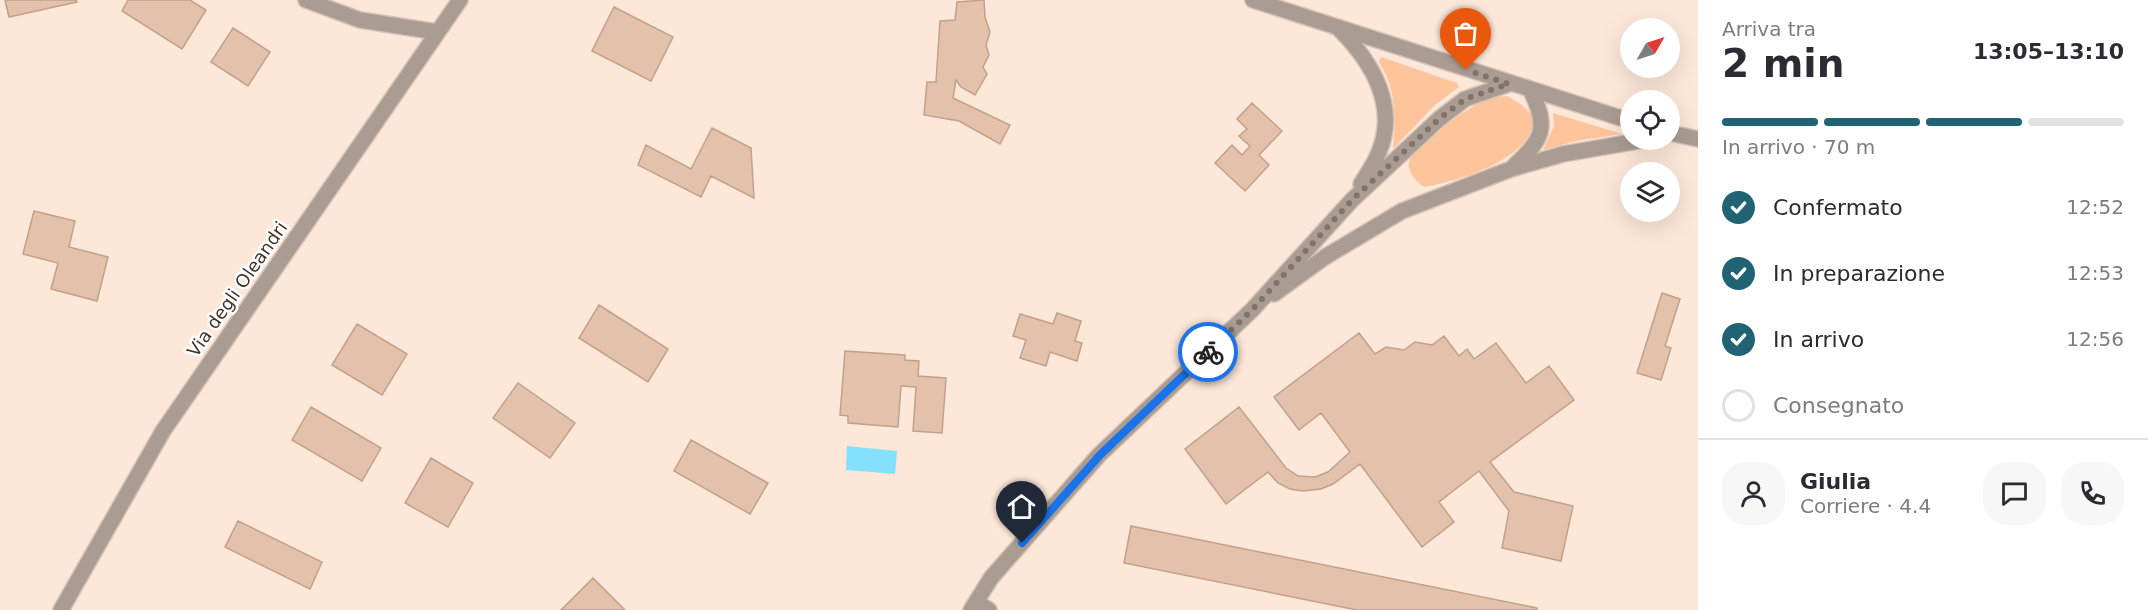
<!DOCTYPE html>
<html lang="it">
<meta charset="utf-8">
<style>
:root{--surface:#fff;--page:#f7f7f7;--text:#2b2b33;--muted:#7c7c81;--line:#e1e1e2;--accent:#1f6375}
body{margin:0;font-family:"DejaVu Sans",sans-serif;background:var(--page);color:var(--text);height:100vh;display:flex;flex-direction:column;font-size:22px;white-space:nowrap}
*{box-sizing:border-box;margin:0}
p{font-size:20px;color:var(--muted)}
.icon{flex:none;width:33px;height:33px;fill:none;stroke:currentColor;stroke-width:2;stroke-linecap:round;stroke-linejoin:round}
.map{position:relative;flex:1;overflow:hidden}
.sheet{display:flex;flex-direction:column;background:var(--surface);width:450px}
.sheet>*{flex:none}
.needle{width:39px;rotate:51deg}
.fabs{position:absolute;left:1620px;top:18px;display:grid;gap:12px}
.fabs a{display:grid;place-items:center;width:60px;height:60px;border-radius:50%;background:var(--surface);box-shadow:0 6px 24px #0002;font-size:30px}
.pin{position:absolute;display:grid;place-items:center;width:51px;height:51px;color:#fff;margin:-62px -26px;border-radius:50% 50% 50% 0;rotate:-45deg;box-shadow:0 0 6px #0007}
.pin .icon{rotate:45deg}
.courier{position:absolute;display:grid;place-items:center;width:60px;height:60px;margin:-30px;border:4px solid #1a73e8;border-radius:50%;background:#fff;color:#222;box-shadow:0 2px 8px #0007}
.headline em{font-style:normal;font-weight:600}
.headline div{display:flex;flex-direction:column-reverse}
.headline{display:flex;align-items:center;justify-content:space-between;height:102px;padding:0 24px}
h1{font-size:39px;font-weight:600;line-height:45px}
.bar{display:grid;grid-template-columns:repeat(4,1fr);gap:9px 6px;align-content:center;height:72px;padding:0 24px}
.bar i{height:8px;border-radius:4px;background:var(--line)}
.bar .current{background:var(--accent)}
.bar p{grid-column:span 4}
.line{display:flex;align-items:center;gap:15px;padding:0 24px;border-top:2px solid var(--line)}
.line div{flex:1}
.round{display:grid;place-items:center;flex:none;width:63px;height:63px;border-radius:24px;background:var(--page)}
ol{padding:0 24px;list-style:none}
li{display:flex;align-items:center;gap:18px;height:66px}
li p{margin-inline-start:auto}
li .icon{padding:6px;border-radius:50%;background:var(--accent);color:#fff;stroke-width:4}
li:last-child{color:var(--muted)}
li i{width:33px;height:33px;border:3px solid var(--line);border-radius:50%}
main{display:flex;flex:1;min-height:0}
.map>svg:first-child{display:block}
.green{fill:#fec59d}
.water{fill:#84e1fd}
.building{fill:#e3c1aa;stroke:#c2a18b;stroke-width:1.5}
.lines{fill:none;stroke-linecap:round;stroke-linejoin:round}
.minor-casing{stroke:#d6c3b6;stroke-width:18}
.minor{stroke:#aa9c92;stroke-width:15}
.done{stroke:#827267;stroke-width:6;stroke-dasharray:0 10.8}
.route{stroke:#1a73e8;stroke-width:8}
.labels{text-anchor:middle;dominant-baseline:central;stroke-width:5;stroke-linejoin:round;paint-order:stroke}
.street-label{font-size:18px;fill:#40332a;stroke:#fff}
</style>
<main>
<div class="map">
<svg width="1698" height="610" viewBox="0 0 1698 610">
<rect width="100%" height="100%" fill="#fce7d9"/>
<!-- green -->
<path class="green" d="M 1381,57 L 1457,83 L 1459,87 L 1435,105 L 1393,149 C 1396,117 1396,89 1379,62 Z
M 1507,96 L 1522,105 L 1533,116 C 1532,120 1533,126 1532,130 C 1518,163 1455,182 1424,187 C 1416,181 1405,171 1410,159 C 1416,145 1472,104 1488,99 C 1494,97 1501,97 1507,96 Z
M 1553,113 L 1622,134 L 1576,141 L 1543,150 L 1554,126 Z"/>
<!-- water -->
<path class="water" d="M 847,446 L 897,451 L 895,474 L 846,470 Z"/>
<!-- building -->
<path class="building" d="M 5,0 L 76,0 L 77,2 L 9,17 Z
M 128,0 L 190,0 L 206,10 L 182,49 L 122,11 Z
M 984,0 L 985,17 L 990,32 L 986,45 L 989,55 L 983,67 L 987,74 L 975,95 L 961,87 L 956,80 L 953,98 L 1010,125 L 1000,144 L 959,121 L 924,115 L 927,82 L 936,82 L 940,21 L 955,20 L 957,2 Z
M 614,7 L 673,37 L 651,81 L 592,51 Z
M 233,28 L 270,52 L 248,86 L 211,62 Z
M 1252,103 L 1282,131 L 1259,155 L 1269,165 L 1245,191 L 1215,163 L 1232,145 L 1242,155 L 1250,146 L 1239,136 L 1247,129 L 1237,119 Z
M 712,128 L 751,148 L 754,198 L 711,176 L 701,197 L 638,165 L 646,145 L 691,169 Z
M 34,211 L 75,221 L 69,247 L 108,257 L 97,301 L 51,289 L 58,263 L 23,254 Z
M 1662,293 L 1680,299 L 1665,346 L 1671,348 L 1661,380 L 1637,373 Z
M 599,305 L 668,349 L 648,382 L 579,338 Z
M 1057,313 L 1081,321 L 1075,341 L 1082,343 L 1077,361 L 1050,352 L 1046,366 L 1020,358 L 1026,340 L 1013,336 L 1020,314 L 1053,324 Z
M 357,324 L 407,354 L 382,395 L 332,365 Z
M 1359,333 L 1375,354 L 1386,347 L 1404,350 L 1415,342 L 1432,345 L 1444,336 L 1459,356 L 1467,349 L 1474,359 L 1496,343 L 1526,383 L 1549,366 L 1574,400 L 1490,462 L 1514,492 L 1573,506 L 1561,561 L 1502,548 L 1509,511 L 1479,471 L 1439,502 L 1454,522 L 1422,547 L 1360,464 L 1333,484 L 1321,489 L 1303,491 L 1290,489 L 1278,483 L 1268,472 L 1226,504 L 1185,449 L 1239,407 L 1286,468 L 1298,476 L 1315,477 L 1328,472 L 1350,452 L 1321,413 L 1299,430 L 1274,397 Z
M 845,351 L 905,355 L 905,360 L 919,361 L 918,376 L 946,378 L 942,433 L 913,431 L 916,387 L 901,386 L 898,427 L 848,423 L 848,416 L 840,415 Z
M 518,383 L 575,423 L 550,458 L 493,418 Z
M 311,407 L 381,448 L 362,481 L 292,440 Z
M 691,440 L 768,483 L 750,514 L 674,471 Z
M 431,458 L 473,483 L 448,527 L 405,503 Z
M 238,521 L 322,562 L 310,589 L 225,547 Z
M 1131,526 L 1537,608 L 1537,610 L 1357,610 L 1124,563 Z
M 593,578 L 625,610 L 561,610 Z"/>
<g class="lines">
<!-- minor casing -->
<g class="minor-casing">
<path id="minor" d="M 306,0 L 360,20 L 437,32
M 1253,0 L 1630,121
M 1340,30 C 1372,62 1398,106 1379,152 C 1375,163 1367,174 1361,184
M 1670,133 L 1698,139
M 1513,167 C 1543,139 1549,128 1531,91
M 1274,294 L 1325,257 L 1402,211 L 1511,169 L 1563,154 L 1644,140
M 976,602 L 989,610
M 61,610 L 163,431 L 460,0
M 971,610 L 991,578 L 1099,455 L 1252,310 L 1352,200 L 1439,119 L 1465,99 L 1509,84"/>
</g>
<!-- minor -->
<use href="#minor" class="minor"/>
</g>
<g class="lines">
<!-- done -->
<path class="done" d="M 1208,352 L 1252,310 L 1352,200 L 1439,119 L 1465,99 L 1509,84 L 1466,70"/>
<!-- route -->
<path class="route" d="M 1022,543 L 1100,455 L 1208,352"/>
</g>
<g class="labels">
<!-- street labels -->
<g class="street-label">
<text transform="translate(237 289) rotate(-55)">Via degli Oleandri</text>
</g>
</g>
</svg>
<div class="fabs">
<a><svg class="needle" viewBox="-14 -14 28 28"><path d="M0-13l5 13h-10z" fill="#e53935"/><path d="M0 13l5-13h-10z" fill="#7c7c81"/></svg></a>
<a><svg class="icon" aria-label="locate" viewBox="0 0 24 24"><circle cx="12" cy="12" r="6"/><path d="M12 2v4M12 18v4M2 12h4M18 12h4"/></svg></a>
<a><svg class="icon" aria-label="layers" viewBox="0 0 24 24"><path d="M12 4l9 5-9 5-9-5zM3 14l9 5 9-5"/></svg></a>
</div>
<div class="pin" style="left:1466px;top:70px;background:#ea580c"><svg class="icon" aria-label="bag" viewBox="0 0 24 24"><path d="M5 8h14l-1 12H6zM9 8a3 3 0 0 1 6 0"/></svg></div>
<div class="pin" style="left:1022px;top:543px;background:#1f2937"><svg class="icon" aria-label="home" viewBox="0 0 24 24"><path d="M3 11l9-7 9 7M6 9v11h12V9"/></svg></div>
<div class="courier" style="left:1208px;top:352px"><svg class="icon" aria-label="bike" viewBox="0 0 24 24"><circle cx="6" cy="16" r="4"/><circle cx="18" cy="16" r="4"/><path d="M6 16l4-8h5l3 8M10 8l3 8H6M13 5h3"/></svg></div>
</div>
<section class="sheet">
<div class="headline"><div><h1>2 min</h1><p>Arriva tra</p></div><em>13:05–13:10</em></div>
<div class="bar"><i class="current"></i><i class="current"></i><i class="current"></i><i></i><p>In arrivo · 70 m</p></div>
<ol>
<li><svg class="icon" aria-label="check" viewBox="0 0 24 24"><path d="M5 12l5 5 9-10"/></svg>Confermato<p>12:52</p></li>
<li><svg class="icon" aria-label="check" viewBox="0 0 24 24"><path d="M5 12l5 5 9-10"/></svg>In preparazione<p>12:53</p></li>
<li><svg class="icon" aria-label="check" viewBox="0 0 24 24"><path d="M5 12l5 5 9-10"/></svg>In arrivo<p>12:56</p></li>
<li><i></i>Consegnato</li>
</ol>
<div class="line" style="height:108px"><a class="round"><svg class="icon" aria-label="person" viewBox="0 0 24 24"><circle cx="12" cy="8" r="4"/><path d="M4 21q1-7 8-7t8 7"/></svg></a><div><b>Giulia</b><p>Corriere · 4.4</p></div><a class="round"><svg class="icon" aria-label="chat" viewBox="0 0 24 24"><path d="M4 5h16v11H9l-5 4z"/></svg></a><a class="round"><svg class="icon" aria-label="phone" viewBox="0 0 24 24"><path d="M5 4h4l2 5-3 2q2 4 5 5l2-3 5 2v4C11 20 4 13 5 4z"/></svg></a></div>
</section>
</main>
